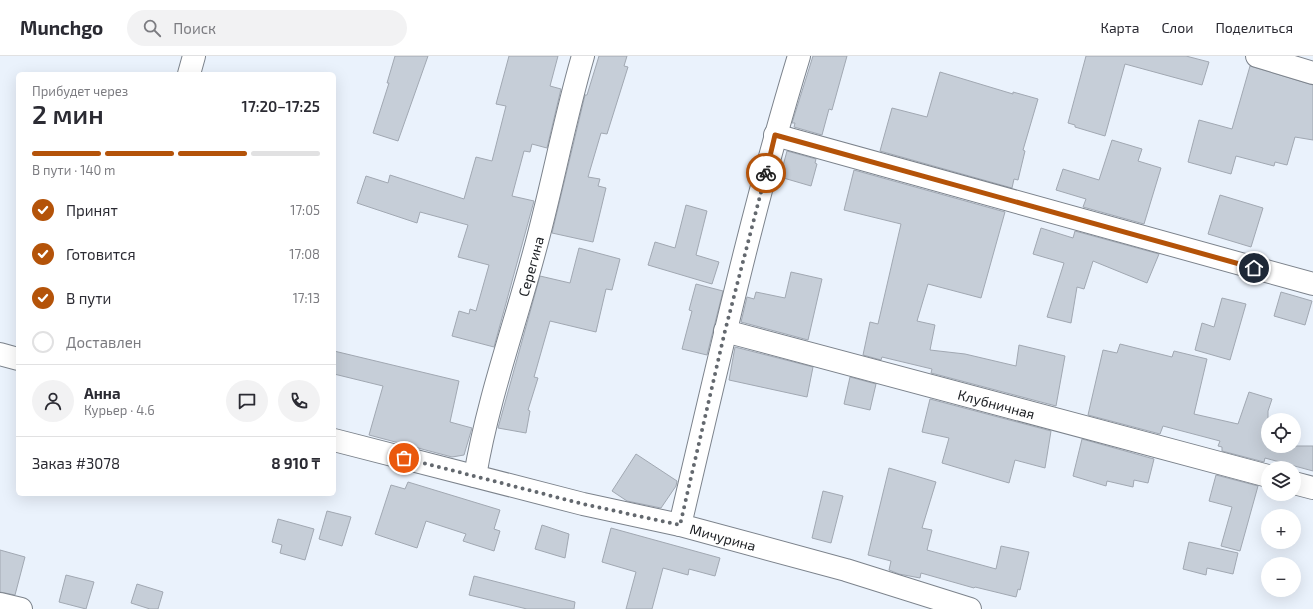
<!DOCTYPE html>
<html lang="ru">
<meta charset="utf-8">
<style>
:root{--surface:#fff;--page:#f2f2f3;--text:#2b2b33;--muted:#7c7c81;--line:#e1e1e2;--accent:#b45309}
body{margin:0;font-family:"Exo 2",sans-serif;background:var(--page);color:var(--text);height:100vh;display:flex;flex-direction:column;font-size:15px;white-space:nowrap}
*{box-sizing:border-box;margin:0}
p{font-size:13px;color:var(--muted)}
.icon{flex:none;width:22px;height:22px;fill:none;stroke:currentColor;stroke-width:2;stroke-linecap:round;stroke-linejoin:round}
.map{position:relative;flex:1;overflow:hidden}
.panel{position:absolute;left:16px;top:16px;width:320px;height:424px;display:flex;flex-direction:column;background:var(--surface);border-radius:6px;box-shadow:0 4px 16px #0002}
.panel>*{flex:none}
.tools{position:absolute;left:1261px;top:357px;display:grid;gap:8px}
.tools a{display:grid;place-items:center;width:40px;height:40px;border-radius:50%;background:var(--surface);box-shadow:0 4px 16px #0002;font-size:20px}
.pin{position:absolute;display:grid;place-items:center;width:34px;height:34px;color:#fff;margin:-17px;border:2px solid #fff;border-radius:50%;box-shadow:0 1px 4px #0007}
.courier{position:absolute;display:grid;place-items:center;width:40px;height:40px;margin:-20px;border:3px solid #b45309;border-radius:50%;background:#fff;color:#222;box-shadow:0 1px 5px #0007}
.headline em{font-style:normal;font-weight:600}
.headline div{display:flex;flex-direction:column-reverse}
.headline{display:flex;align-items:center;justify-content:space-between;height:68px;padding:0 16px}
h1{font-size:26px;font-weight:600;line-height:30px}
.bar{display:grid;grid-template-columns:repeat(4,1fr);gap:6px 4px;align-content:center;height:48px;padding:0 16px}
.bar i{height:5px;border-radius:3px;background:var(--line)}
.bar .active{background:var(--accent)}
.bar p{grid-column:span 4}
.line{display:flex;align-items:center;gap:10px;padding:0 16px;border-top:1px solid var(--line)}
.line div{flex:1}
.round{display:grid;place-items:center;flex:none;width:42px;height:42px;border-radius:21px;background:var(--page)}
ol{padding:0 16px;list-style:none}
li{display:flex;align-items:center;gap:12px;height:44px}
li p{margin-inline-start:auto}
li .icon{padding:4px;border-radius:50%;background:var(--accent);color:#fff;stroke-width:4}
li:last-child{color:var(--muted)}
li i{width:22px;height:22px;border:2px solid var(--line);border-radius:50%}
header{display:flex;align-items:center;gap:24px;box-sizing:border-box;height:56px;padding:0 20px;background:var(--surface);border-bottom:1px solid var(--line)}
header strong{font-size:19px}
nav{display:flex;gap:22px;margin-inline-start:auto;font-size:14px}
.search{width:280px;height:36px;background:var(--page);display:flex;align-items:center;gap:10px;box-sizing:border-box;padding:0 14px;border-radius:22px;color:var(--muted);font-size:15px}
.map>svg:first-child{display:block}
.building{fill:#c6ced8;stroke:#a1a8b2}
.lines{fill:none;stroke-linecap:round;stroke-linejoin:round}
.minor-casing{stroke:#7c838c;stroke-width:24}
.minor{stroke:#fff;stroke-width:22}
.done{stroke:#63686e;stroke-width:4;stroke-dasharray:0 7.2}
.route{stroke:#b45309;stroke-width:5}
.labels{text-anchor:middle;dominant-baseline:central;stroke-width:3.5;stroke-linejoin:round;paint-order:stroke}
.street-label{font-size:14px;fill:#1b1e22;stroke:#eaf2fc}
</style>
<header>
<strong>Munchgo</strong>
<div class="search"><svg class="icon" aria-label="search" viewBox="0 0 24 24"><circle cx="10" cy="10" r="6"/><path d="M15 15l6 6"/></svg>Поиск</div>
<nav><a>Карта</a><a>Слои</a><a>Поделиться</a></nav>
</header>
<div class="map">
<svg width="1313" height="553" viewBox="0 0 1313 553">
<rect width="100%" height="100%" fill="#eaf2fc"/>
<!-- building -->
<path class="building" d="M 395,0 L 428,0 L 398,85 L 373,77 L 389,27 L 387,27 Z
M 509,0 L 558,0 L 550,30 L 561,33 L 547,92 L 532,88 L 530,96 L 524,95 L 512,140 L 534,145 L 494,291 L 452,280 L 459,255 L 469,258 L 470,253 L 476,255 L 489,209 L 458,201 L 468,169 L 420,156 L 417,167 L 357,147 L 366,120 L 388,127 L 390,119 L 464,143 L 476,101 L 492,105 L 506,50 L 496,48 Z
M 599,0 L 627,0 L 624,10 L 628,11 L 607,78 L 601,77 L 588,121 L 600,123 L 598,130 L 606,132 L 593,186 L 552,177 L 585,39 L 587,39 Z
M 813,0 L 847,0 L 832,54 L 829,53 L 822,79 L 794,71 L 795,67 L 792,67 Z
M 1086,0 L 1186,0 L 1209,6 L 1202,29 L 1125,8 L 1105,80 L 1075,71 L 1075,69 L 1068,67 Z
M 1250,10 L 1313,29 L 1313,84 L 1295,81 L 1287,109 L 1275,106 L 1274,110 L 1236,100 L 1231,118 L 1188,106 L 1199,64 L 1232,73 Z
M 940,16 L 1013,38 L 1013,36 L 1038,43 L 1023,94 L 1025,95 L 1018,124 L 1014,123 L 1012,132 L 880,95 L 892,52 L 927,61 Z
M 1112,84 L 1142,93 L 1138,105 L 1161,112 L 1144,168 L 1083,151 L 1086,143 L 1056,134 L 1063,113 L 1099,124 Z
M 787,95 L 816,103 L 815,107 L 817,108 L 811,130 L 780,121 Z
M 854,114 L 1005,156 L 981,242 L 928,228 L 917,265 L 935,269 L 930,294 L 965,298 L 1016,310 L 1019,289 L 1065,300 L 1056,350 L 935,318 L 931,317 L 932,313 L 882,301 L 881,304 L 863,299 L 870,266 L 878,268 L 901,168 L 844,154 Z
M 1220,139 L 1263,152 L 1251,191 L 1208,178 Z
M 686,149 L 707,155 L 696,199 L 719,206 L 712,228 L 648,209 L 655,186 L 675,192 Z
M 1041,172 L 1073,182 L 1075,175 L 1159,198 L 1147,227 L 1093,205 L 1084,233 L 1077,231 L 1071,267 L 1047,261 L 1064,207 L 1033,198 Z
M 579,192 L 620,203 L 612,234 L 606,233 L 596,276 L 550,265 L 534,321 L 538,322 L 528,354 L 530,355 L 526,377 L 498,372 L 540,220 L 570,227 Z
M 791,216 L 822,223 L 808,284 L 741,266 L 747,241 L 754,243 L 756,236 L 785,242 Z
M 696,228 L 723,235 L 707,299 L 682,293 L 692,255 L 689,254 Z
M 1281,236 L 1312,245 L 1305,269 L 1274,260 Z
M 1222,242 L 1246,248 L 1230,304 L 1195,294 L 1202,267 L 1214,271 Z
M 1120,288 L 1172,301 L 1174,295 L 1207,303 L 1194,358 L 1238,368 L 1249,336 L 1272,343 L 1268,355 L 1268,390 L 1313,390 L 1313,415 L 1265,402 L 1264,406 L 1222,395 L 1222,391 L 1218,390 L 1220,385 L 1163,370 L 1160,378 L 1088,359 L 1103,294 L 1117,297 Z
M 735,291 L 813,311 L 807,341 L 729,324 Z
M 334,295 L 459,325 L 450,366 L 472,372 L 464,399 L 452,401 L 369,379 L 383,330 L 334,318 Z
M 850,321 L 876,328 L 870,354 L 844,348 Z
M 930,343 L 1051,375 L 1045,412 L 1015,404 L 1009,427 L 942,407 L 949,382 L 922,376 Z
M 1082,383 L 1154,403 L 1148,427 L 1134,424 L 1133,431 L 1107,425 L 1106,430 L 1073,420 Z
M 636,398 L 677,425 L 676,430 L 661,452 L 627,445 L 612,435 Z
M 889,412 L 936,426 L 922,472 L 932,474 L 927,494 L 996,513 L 1001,490 L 1029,496 L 1020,534 L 1018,533 L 1016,541 L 975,531 L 974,532 L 921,517 L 920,522 L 899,518 L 889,514 L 891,505 L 868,499 Z
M 1216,419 L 1258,430 L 1240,495 L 1221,490 L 1232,451 L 1209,445 Z
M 408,426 L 500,454 L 494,473 L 500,475 L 494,495 L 463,485 L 466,478 L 426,465 L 417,492 L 375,478 L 391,429 L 405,433 Z
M 823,435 L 843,440 L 831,487 L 812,482 Z
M 327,455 L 351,461 L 342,490 L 319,483 Z
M 278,463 L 314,473 L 305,504 L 280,497 L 282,489 L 272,486 Z
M 542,469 L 569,478 L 565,502 L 535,493 Z
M 611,472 L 720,502 L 715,520 L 689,513 L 688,519 L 663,512 L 652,553 L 626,553 L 636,516 L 602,506 Z
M 1189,486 L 1238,497 L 1233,518 L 1207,512 L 1206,519 L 1183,513 Z
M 0,494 L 25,501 L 15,539 L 0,536 Z
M 66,519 L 94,526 L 86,553 L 59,546 Z
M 474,520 L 575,546 L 574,553 L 527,553 L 469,539 Z
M 137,528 L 163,536 L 158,553 L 150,553 L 131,547 Z"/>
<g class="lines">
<!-- minor casing -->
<g class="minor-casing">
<g id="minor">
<path d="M 1257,0 L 1313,17"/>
<path d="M 189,18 L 194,0"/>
<path d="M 775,79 L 1313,228"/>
<path id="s1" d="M 725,275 L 1268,420"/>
<path d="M 0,298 L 18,303"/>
<path id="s2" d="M 334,384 L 583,448 L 680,469 L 846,514 L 970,553"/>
<path id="s3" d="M 475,420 C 488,343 514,272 534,197 C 552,132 564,65 583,0"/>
<path d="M 1294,427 L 1313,432"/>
<path d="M 680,469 C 717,312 752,154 799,0"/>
<path d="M 0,548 L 21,553"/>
</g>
</g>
<!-- minor -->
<use href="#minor" class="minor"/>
</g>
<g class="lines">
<!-- done -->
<path class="done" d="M 404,402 L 583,448 L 680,469 L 725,275 L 766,117"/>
<!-- route -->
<path class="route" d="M 766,117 L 775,79 L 1254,212"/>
</g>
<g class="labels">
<!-- street labels -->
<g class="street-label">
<text stroke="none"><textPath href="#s3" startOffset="217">Серегина</textPath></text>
<text stroke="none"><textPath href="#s1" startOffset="281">Клубничная</textPath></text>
<text stroke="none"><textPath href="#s2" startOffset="401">Мичурина</textPath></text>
</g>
</g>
</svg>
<div class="tools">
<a><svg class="icon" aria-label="locate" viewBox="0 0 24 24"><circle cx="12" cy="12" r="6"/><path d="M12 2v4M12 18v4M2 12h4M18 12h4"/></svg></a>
<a><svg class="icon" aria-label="layers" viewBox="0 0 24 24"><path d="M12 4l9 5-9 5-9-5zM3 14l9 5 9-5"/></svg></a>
<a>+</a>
<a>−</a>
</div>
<div class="pin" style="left:404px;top:402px;background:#ea580c"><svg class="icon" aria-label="bag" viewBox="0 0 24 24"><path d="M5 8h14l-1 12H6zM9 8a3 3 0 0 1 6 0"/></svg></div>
<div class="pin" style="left:1254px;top:212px;background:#1f2937"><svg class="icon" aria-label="home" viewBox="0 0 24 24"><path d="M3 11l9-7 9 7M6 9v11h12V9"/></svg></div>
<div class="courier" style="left:766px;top:117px"><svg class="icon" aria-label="bike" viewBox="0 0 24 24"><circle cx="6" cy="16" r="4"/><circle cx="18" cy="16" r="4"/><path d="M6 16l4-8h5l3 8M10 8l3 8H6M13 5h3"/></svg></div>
<section class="panel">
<div class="headline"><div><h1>2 мин</h1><p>Прибудет через</p></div><em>17:20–17:25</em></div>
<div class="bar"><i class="active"></i><i class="active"></i><i class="active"></i><i></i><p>В пути · 140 m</p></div>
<ol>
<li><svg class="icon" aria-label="check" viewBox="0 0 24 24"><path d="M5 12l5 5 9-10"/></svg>Принят<p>17:05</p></li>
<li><svg class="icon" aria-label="check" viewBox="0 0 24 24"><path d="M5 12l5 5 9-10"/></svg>Готовится<p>17:08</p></li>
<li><svg class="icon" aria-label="check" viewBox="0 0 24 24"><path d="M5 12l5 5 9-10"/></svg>В пути<p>17:13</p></li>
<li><i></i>Доставлен</li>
</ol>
<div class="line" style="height:72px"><a class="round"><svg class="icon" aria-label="person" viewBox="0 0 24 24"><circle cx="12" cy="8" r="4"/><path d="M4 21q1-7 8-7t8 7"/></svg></a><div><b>Анна</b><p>Курьер · 4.6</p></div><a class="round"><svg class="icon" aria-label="chat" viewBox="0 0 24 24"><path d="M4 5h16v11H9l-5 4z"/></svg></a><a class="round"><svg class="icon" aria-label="phone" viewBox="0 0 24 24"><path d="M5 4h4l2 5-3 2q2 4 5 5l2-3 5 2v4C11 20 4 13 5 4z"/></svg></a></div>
<div class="line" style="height:52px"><div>Заказ #3078</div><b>8 910 ₸</b></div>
</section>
</div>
